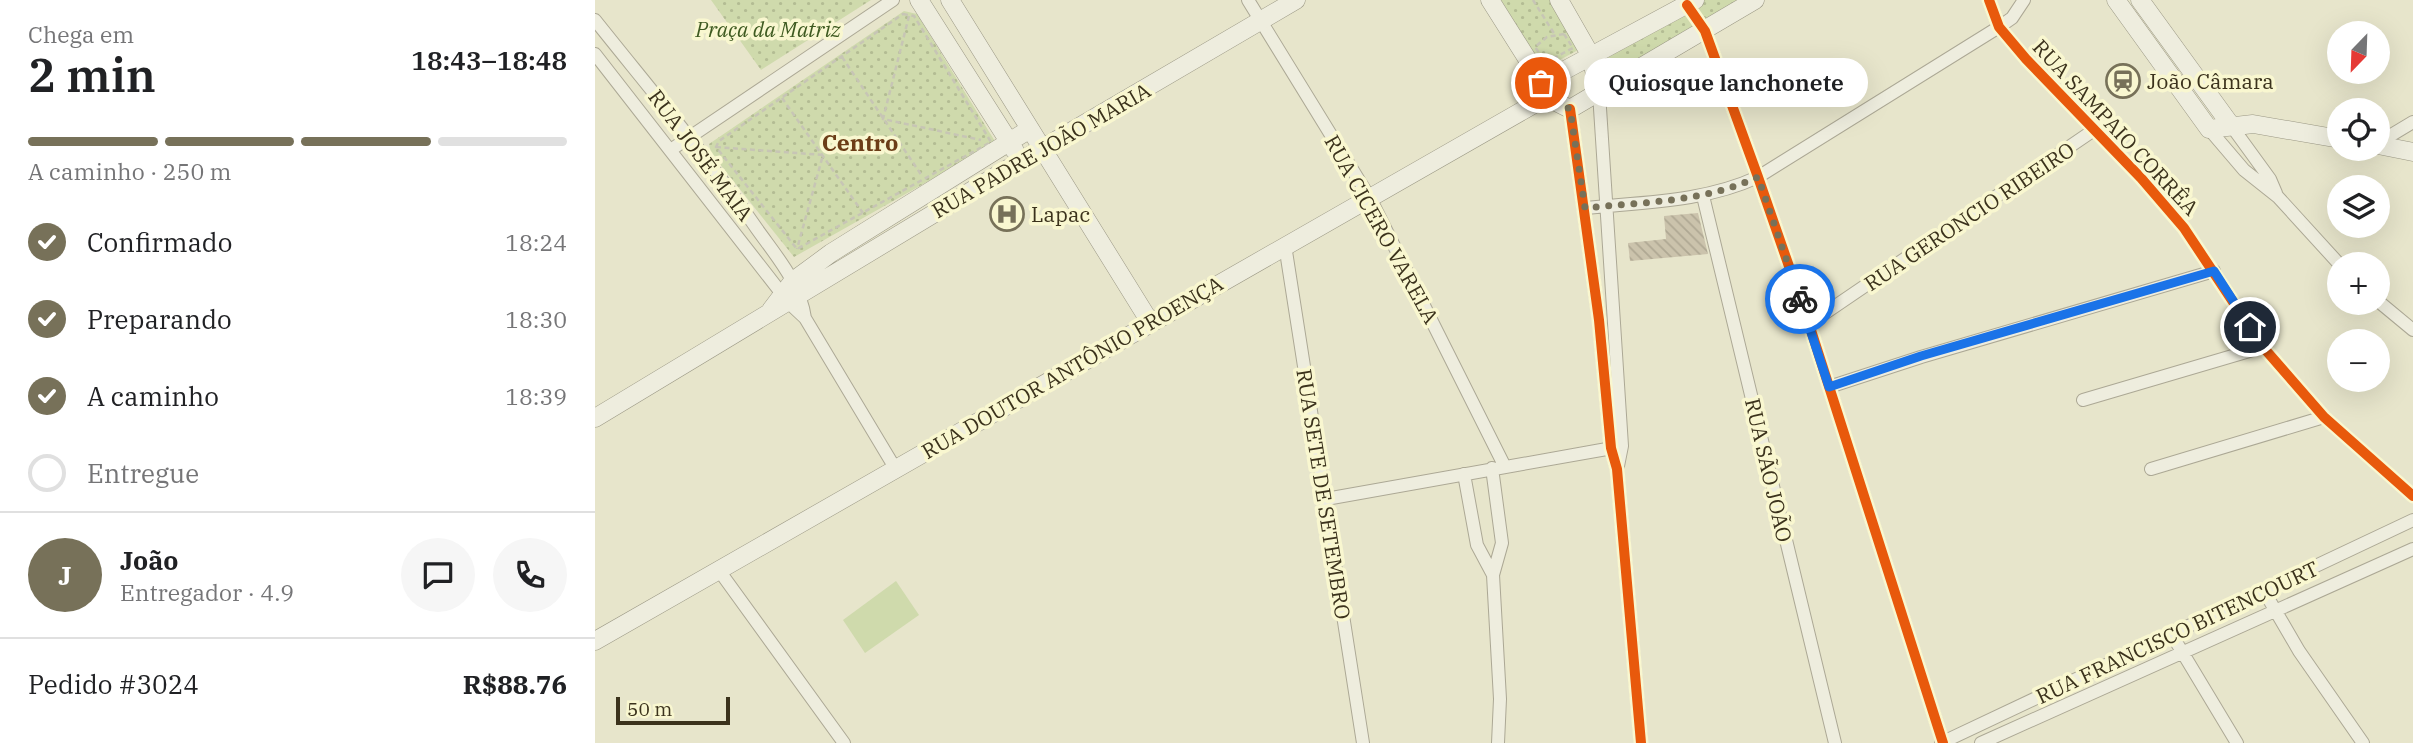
<!DOCTYPE html>
<html lang="pt">
<meta charset="utf-8">
<style>
:root{--surface:#fff;--page:#f6f6f6;--text:#202124;--muted:#757577;--line:#e0e0e0;--accent:#777159}
body{margin:0;font-family:"IBM Plex Serif",serif;background:var(--page);color:var(--text);height:100vh;display:flex;flex-direction:column;font-size:26px;white-space:nowrap}
*{box-sizing:border-box;margin:0}
p{font-size:23px;color:var(--muted)}
.icon{flex:none;width:38px;height:38px;fill:none;stroke:currentColor;stroke-width:2;stroke-linecap:round;stroke-linejoin:round}
.map{position:relative;flex:1;overflow:hidden}
.drawer{display:flex;flex-direction:column;background:var(--surface);width:595px}
.drawer>*{flex:none}
.needle{width:46px;rotate:203deg}
.buttons{position:absolute;left:1732px;top:21px;display:grid;gap:14px}
.buttons a{display:grid;place-items:center;width:63px;height:63px;border-radius:50%;background:var(--surface);box-shadow:0 7px 28px #0002;font-size:35px}
.scale{position:absolute;left:21px;bottom:18px;width:114px;box-sizing:border-box;padding-left:7px;border:4px solid #3b321c;border-top:0;font-size:19px;line-height:24px;white-space:nowrap;color:#3b321c;-webkit-text-stroke:5px #f9f7d0;paint-order:stroke}
.pin{position:absolute;display:grid;place-items:center;width:60px;height:60px;color:#fff;margin:-30px;border:4px solid #fff;border-radius:50%;box-shadow:0 2px 7px #0007}
.courier{position:absolute;display:grid;place-items:center;width:70px;height:70px;margin:-35px;border:5px solid #1a73e8;border-radius:50%;background:#fff;color:#222;box-shadow:0 2px 9px #0007}
.bubble{position:absolute;height:49px;border-radius:24px;background:var(--surface);box-shadow:0 7px 28px #0002;font-size:23px;font-weight:600;line-height:49px;text-align:center}
.head em{font-style:normal;font-weight:600}
.head div{display:flex;flex-direction:column-reverse}
.head{display:flex;align-items:center;justify-content:space-between;height:119px;padding:0 28px}
h1{font-size:46px;font-weight:600;line-height:52px}
.bar{display:grid;grid-template-columns:repeat(4,1fr);gap:10px 7px;align-content:center;height:84px;padding:0 28px}
.bar i{height:9px;border-radius:5px;background:var(--line)}
.bar .current{background:var(--accent)}
.bar p{grid-column:span 4}
.line{display:flex;align-items:center;gap:18px;padding:0 28px;border-top:2px solid var(--line)}
.line div{flex:1}
.round{display:grid;place-items:center;flex:none;width:74px;height:74px;border-radius:37px;background:var(--page)}
ol{padding:0 28px;list-style:none}
li{display:flex;align-items:center;gap:21px;height:77px}
li p{margin-inline-start:auto}
li .icon{padding:7px;border-radius:50%;background:var(--accent);color:#fff;stroke-width:4}
li:last-child{color:var(--muted)}
li i{width:38px;height:38px;border:4px solid var(--line);border-radius:50%}
main{display:flex;flex:1;min-height:0}
.map>svg:first-child{display:block}
.park{fill:url(#park-dots)}
.pitch{fill:#cfdaac}
.building{fill:url(#building-back-hatch)}
.lines{fill:none;stroke-linecap:round;stroke-linejoin:round}
.street-casing{stroke:#aca895;stroke-width:14}
.secondary-casing{stroke:#9b9885;stroke-width:19}
.path{stroke:#c7c5b5;stroke-width:2.5;stroke-dasharray:5 3.5;stroke-linecap:butt}
.street{stroke:#eeedde;stroke-width:12}
.secondary{stroke:#eeedde;stroke-width:18}
.cycleway-casing{stroke:#f9f7d0;stroke-width:15}
.cycleway{stroke:#e8590c;stroke-width:10}
.done{stroke:#777159;stroke-width:7;stroke-dasharray:0 12.6}
.route{stroke:#1a73e8;stroke-width:9}
.labels{text-anchor:middle;dominant-baseline:central;stroke-width:7;stroke-linejoin:round;paint-order:stroke}
.park-label{font-size:21px;font-style:italic;fill:#3e5a20;stroke:#f9f7d0}
.poi-label{font-size:21px;fill:#3b321c;stroke:#f9f7d0;text-anchor:start}
.street-label{font-size:21px;fill:#3b321c;stroke:#f9f7d0}
.neighbourhood-label{font-size:23px;font-weight:bold;fill:#6c3d17;stroke:#f9f7d0}
</style>
<main>
<section class="drawer">
<div class="head"><div><h1>2 min</h1><p>Chega em</p></div><em>18:43–18:48</em></div>
<div class="bar"><i class="current"></i><i class="current"></i><i class="current"></i><i></i><p>A caminho · 250 m</p></div>
<ol>
<li><svg class="icon" aria-label="check" viewBox="0 0 24 24"><path d="M5 12l5 5 9-10"/></svg>Confirmado<p>18:24</p></li>
<li><svg class="icon" aria-label="check" viewBox="0 0 24 24"><path d="M5 12l5 5 9-10"/></svg>Preparando<p>18:30</p></li>
<li><svg class="icon" aria-label="check" viewBox="0 0 24 24"><path d="M5 12l5 5 9-10"/></svg>A caminho<p>18:39</p></li>
<li><i></i>Entregue</li>
</ol>
<div class="line" style="height:126px"><b class="round" style="background:var(--accent);color:#fff">J</b><div><b>João</b><p>Entregador · 4.9</p></div><a class="round"><svg class="icon" aria-label="chat" viewBox="0 0 24 24"><path d="M4 5h16v11H9l-5 4z"/></svg></a><a class="round"><svg class="icon" aria-label="phone" viewBox="0 0 24 24"><path d="M5 4h4l2 5-3 2q2 4 5 5l2-3 5 2v4C11 20 4 13 5 4z"/></svg></a></div>
<div class="line" style="height:91px"><div>Pedido #3024</div><b>R$88.76</b></div>
</section>
<div class="map">
<svg width="1818" height="743" viewBox="0 0 1818 743">
<defs>
<pattern id="park-dots" width="8" height="8" patternUnits="userSpaceOnUse" patternTransform="scale(1.75)"><rect width="8" height="8" fill="#cfdaac"/><path d="M2 2h.1M6 6h.1" fill="none" stroke="#b3bc93" stroke-width="1.8" stroke-linecap="round"/></pattern>
<pattern id="building-back-hatch" width="6" height="6" patternUnits="userSpaceOnUse" patternTransform="scale(1.75)"><rect width="6" height="6" fill="#cbc3ac"/><path d="M-1 5l2 2M0 0l6 6M5-1l2 2" fill="none" stroke="#afa893"/></pattern>
</defs>
<rect width="100%" height="100%" fill="#e7e5cb"/>
<!-- park -->
<path class="park" d="M 116,0 L 276,0 L 166,70 Z
M 906,0 L 955,0 L 985,49 L 948,69 Z
M 1108,0 L 1145,0 L 1010,83 L 1006,62 Z
M 309,11 L 322,14 L 401,143 L 199,257 L 116,153 L 114,144 Z"/>
<!-- pitch -->
<path class="pitch" d="M 301,581 L 324,615 L 270,653 L 248,620 Z"/>
<!-- building -->
<path class="building" d="M 1103,213 L 1113,254 L 1035,261 L 1033,243 L 1071,239 L 1069,216 Z"/>
<g class="lines">
<!-- street casing -->
<g class="street-casing">
<path id="street" d="M 653,0 L 776,200 L 909,465
M 1394,0 L 1404,27 L 1431,59 L 1546,178 L 1589,228 L 1668,347 L 1729,417 L 1818,496
M 1092,5 L 1110,31 L 1163,177 L 1214,324 L 1348,743
M 0,20 C 55,89 112,156 162,229 C 182,257 205,283 210,318
M 0,54 L 194,303 L 210,318 L 300,468
M 1004,93 L 1027,446 L 1023,466
M 975,109 L 1004,320 L 1016,448 L 1022,469 L 1046,743
M 1635,124 L 1675,179 L 1681,193
M 1614,129 L 1649,170 L 1683,197 L 1745,265
M 1783,143 L 1818,122
M 77,149 L 298,0
M 1108,196 L 1240,743
M 990,208 C 1049,202 1109,202 1163,177 L 1404,27 L 1417,18 L 1429,0
M 690,245 L 768,743
M 1783,301 L 1818,330
M 1214,324 L 1499,130
M 1234,387 L 1326,357 L 1619,271
M 1488,400 L 1668,347
M 897,468 L 907,543 L 898,575 L 905,699 L 903,743
M 1556,469 L 1729,417
M 869,474 L 882,545 L 898,575
M 731,499 L 1023,447
M 123,569 L 249,743
M 1669,591 L 1704,651 L 1768,743
M 1577,635 L 1642,743
M 1346,743 L 1818,520
M 1386,743 L 1818,549"/>
</g>
<!-- secondary casing -->
<g class="secondary-casing">
<path id="secondary" d="M 324,0 L 420,151
M 355,0 L 555,322
M 895,0 L 955,95 L 961,102 L 975,109 L 1160,0
M 964,0 L 996,56 L 1004,93
M 1521,0 L 1614,129 L 1658,124 L 1745,139
M 1545,0 L 1635,124
M 946,83 L 1100,0
M 1783,145 L 1818,152
M 176,310 L 198,281 L 236,253 L 435,129
M 0,418 L 426,161 L 701,0
M 0,641 L 955,95"/>
</g>
<!-- path -->
<path class="path" d="M 938,0 L 960,35
M 308,14 L 319,16 L 396,142 L 202,249 L 121,147 L 124,141 Z
M 314,16 L 288,119 L 386,140
M 969,34 L 978,48 L 951,62 L 940,47 L 952,37 Z
M 247,57 L 327,176
M 187,98 L 268,213
M 121,147 L 228,155 L 202,249"/>
<!-- street -->
<use href="#street" class="street"/>
<!-- secondary -->
<use href="#secondary" class="secondary"/>
<!-- cycleway casing -->
<g class="cycleway-casing">
<path id="cycleway" d="M 1394,0 L 1404,27 L 1431,59 L 1546,178 L 1589,228 L 1668,347 L 1729,417 L 1818,496
M 1092,5 L 1110,31 L 1163,177 L 1214,324 L 1348,743
M 975,109 L 1004,320 L 1016,448 L 1022,469 L 1046,743"/>
</g>
<!-- cycleway -->
<use href="#cycleway" class="cycleway"/>
</g>
<g class="lines">
<!-- done -->
<path class="done" d="M 946,83 L 961,102 L 975,109 L 990,208 C 1049,202 1109,202 1163,177 L 1205,299"/>
<!-- route -->
<path class="route" d="M 1205,299 L 1234,387 L 1326,356 L 1619,271 L 1655,327"/>
</g>
<!-- icons -->
<defs>
<g id="station-ring" transform="scale(1.75)"><circle r="9.5" fill="#f9f7d0" stroke="#777159" stroke-width="1.5"/><path d="M-3-6H3Q5-6 5-4V2Q5 4 3 4L4.5 6H3L1.5 4h-3L-3 6H-4.5L-3 4Q-5 4-5 2V-4Q-5-6-3-6ZM-3.5-4v3h7v-3ZM-3.5 1v1.5H-2V1ZM2 1v1.5H3.5V1Z" fill="#777159"/></g>
<g id="hospital-ring" transform="scale(1.75)"><circle r="9.5" fill="#f9f7d0" stroke="#777159" stroke-width="1.5"/><path d="M-5-5h3v3.5h4V-5h3V5h-3V1.5h-4V5h-3Z" fill="#777159"/></g>
</defs>
<g fill-rule="evenodd">
<use href="#station-ring" x="1528" y="81"/>
<use href="#hospital-ring" x="412" y="214"/>
</g>
<g class="labels">
<!-- park labels -->
<g class="park-label">
<text x="173" y="29">Praça da Matriz</text>
</g>
<!-- poi labels -->
<g class="poi-label">
<text x="1552" y="81">João Câmara</text>
<text x="436" y="214">Lapac</text>
</g>
<!-- street labels -->
<g class="street-label">
<text transform="translate(1521 127) rotate(47)">RUA SAMPAIO CORRÊA</text>
<text transform="translate(446 150) rotate(-30)">RUA PADRE JOÃO MARIA</text>
<text transform="translate(106 155) rotate(53)">RUA JOSÉ MAIA</text>
<text transform="translate(1374 216) rotate(-34)">RUA GERONCIO RIBEIRO</text>
<text transform="translate(787 229) rotate(61)">RUA CICERO VARELA</text>
<text transform="translate(477 367) rotate(-30)">RUA DOUTOR ANTÔNIO PROENÇA</text>
<text transform="translate(1174 470) rotate(77)">RUA SÃO JOÃO</text>
<text transform="translate(729 494) rotate(81)">RUA SETE DE SETEMBRO</text>
<text transform="translate(1582 632) rotate(-25)">RUA FRANCISCO BITENCOURT</text>
</g>
<!-- neighbourhood labels -->
<g class="neighbourhood-label">
<text x="265" y="142">Centro</text>
</g>
</g>
</svg>
<div class="buttons">
<a><svg class="needle" viewBox="-14 -14 28 28"><path d="M0-13l5 13h-10z" fill="#e53935"/><path d="M0 13l5-13h-10z" fill="#757577"/></svg></a>
<a><svg class="icon" aria-label="locate" viewBox="0 0 24 24"><circle cx="12" cy="12" r="6"/><path d="M12 2v4M12 18v4M2 12h4M18 12h4"/></svg></a>
<a><svg class="icon" aria-label="layers" viewBox="0 0 24 24"><path d="M12 4l9 5-9 5-9-5zM3 14l9 5 9-5"/></svg></a>
<a>+</a>
<a>−</a>
</div>
<div class="scale">50 m</div>
<div class="pin" style="left:946px;top:83px;background:#ea580c"><svg class="icon" aria-label="bag" viewBox="0 0 24 24"><path d="M5 8h14l-1 12H6zM9 8a3 3 0 0 1 6 0"/></svg></div>
<div class="pin" style="left:1655px;top:327px;background:#1f2937"><svg class="icon" aria-label="home" viewBox="0 0 24 24"><path d="M3 11l9-7 9 7M6 9v11h12V9"/></svg></div>
<div class="courier" style="left:1205px;top:299px"><svg class="icon" aria-label="bike" viewBox="0 0 24 24"><circle cx="6" cy="16" r="4"/><circle cx="18" cy="16" r="4"/><path d="M6 16l4-8h5l3 8M10 8l3 8H6M13 5h3"/></svg></div>
<div class="bubble" style="left:989px;top:58px;width:284px">Quiosque lanchonete</div>
</div>
</main>
